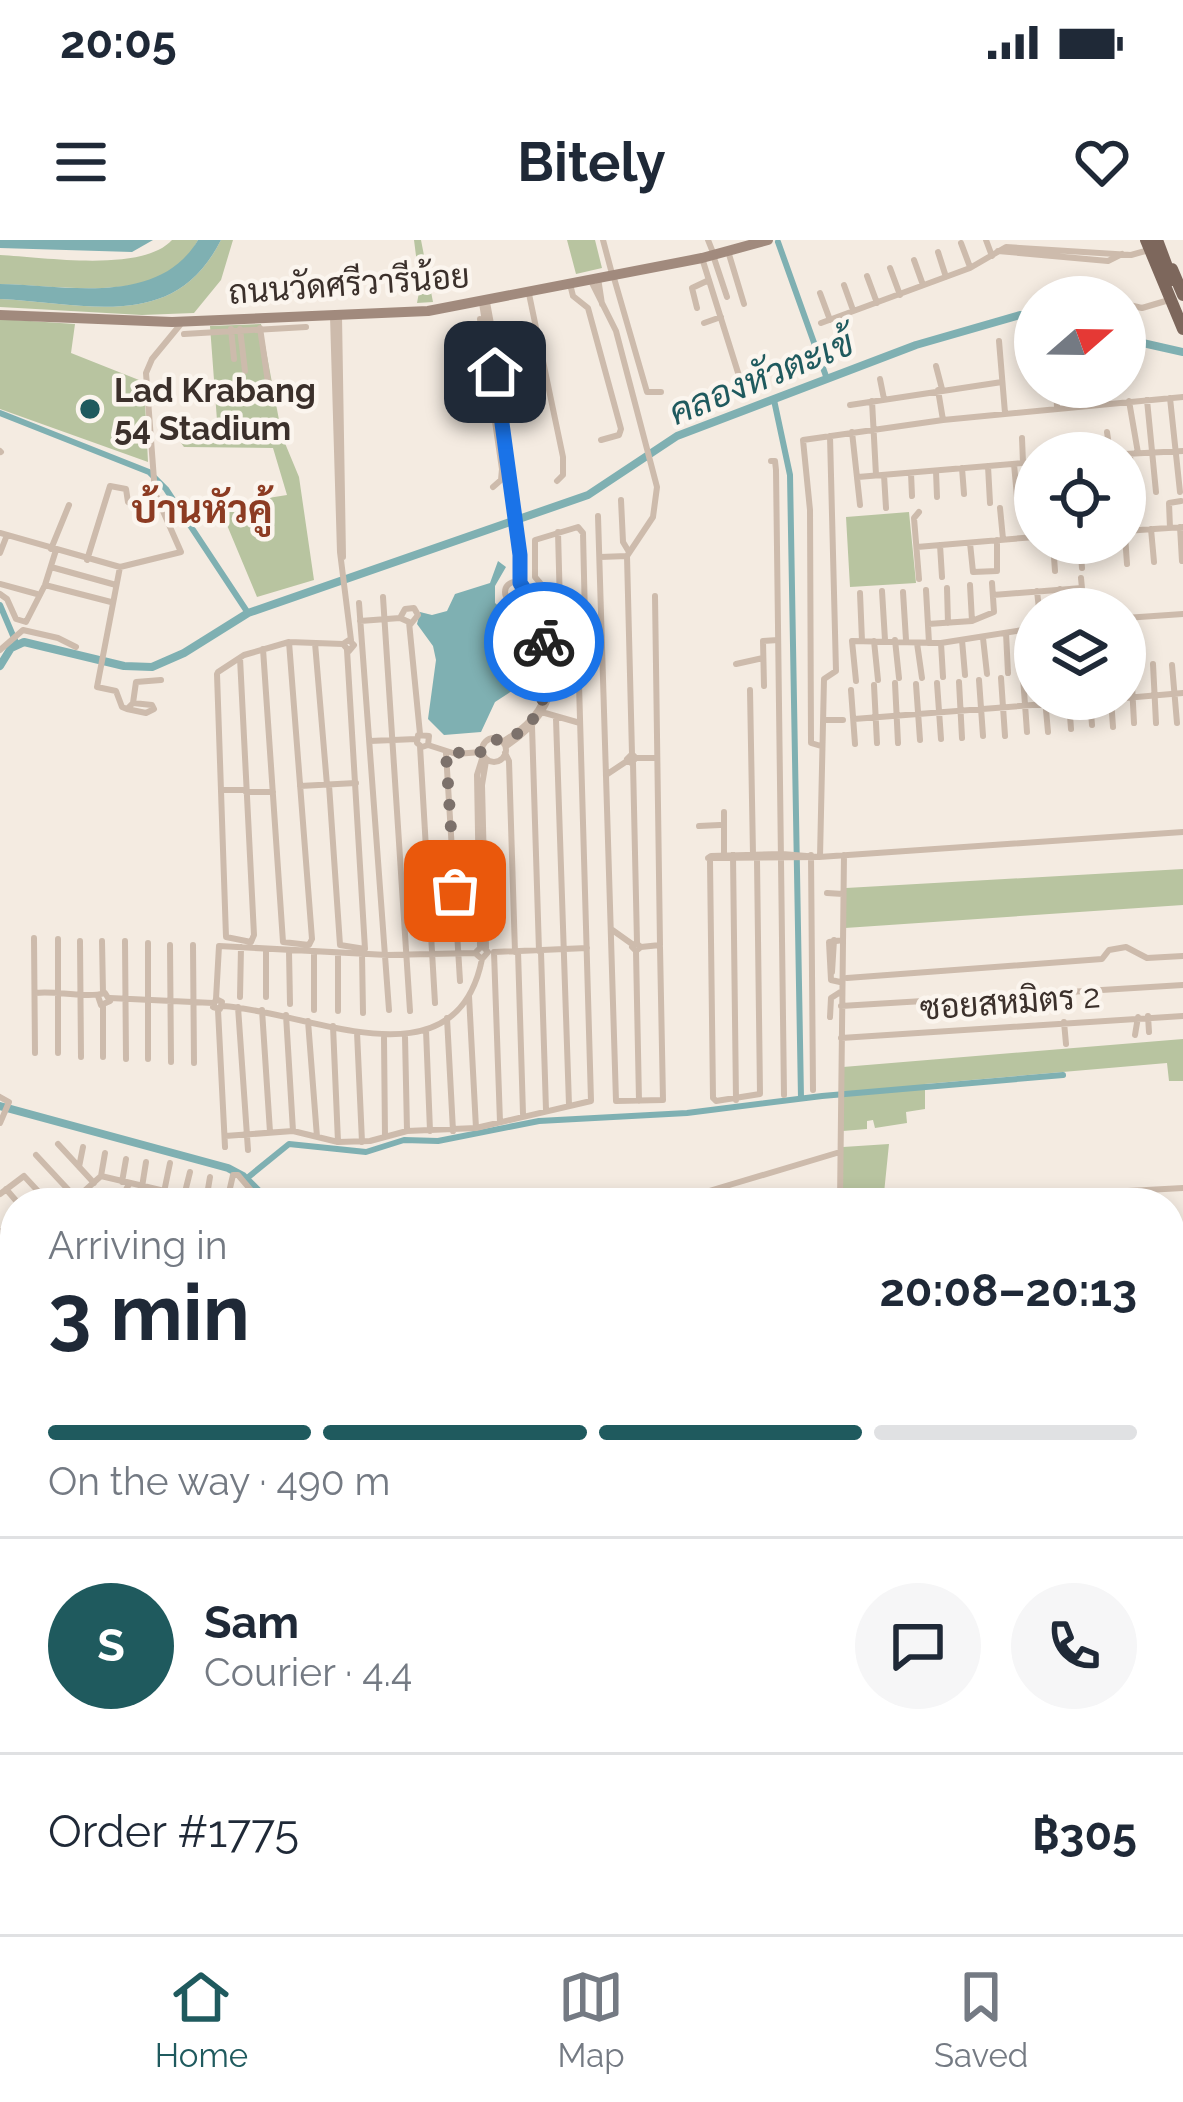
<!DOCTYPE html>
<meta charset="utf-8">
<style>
:root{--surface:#fff;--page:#f6f6f7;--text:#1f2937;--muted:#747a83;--line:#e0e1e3;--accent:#1f5a5e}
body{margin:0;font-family:Raleway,Sarabun,sans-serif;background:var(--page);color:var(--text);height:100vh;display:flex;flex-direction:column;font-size:45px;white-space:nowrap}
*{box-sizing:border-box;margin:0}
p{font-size:39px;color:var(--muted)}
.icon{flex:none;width:66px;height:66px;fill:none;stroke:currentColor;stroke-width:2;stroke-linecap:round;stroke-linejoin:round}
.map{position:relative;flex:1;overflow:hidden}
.details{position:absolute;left:0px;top:948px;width:1185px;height:747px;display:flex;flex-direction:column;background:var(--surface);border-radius:48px 48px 0 0;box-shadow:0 6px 18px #0003}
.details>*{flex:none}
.needle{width:78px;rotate:70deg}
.fabs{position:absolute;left:1014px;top:36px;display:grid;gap:24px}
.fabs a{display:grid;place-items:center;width:132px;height:132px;border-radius:50%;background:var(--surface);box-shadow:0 6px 18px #0003;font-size:60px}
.pin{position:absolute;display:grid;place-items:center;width:102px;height:102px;color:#fff;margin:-51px;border-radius:24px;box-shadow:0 6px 18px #0006}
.courier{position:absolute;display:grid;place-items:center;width:120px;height:120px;margin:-60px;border:9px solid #1a73e8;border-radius:50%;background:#fff;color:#222;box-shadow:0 3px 15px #0007}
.head em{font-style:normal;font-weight:700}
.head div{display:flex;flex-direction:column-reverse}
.head{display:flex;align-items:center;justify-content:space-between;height:204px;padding:0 48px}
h1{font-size:78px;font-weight:700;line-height:90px}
.bar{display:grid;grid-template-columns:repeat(4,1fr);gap:18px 12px;align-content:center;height:144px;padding:0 48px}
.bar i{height:15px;border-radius:9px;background:var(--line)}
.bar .active{background:var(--accent)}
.bar p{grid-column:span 4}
.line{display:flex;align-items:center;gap:30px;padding:0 48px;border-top:3px solid var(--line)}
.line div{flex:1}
.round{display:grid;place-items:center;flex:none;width:126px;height:126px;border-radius:63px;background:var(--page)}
.status{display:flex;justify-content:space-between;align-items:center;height:84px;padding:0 60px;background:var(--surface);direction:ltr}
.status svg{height:33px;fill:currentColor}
header{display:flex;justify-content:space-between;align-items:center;height:156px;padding:0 48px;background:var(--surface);font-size:54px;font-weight:700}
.tab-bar{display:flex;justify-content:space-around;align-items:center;height:168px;border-top:3px solid var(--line);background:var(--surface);font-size:33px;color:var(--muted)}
.tab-bar a{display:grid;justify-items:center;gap:6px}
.tab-bar .active{color:var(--accent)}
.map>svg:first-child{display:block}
.green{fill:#b8c4a0}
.water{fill:#7fb0b2}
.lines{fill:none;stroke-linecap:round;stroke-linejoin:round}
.canal{stroke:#7fb0b2;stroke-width:6}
.river{stroke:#7fb0b2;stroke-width:8}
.street{stroke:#cdbbac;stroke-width:6}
.secondary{stroke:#a18a7d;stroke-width:10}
.primary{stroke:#7d675c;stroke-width:12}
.done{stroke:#7c716b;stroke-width:12;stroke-dasharray:0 21.6}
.route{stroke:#1a73e8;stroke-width:15}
.poi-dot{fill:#1f5a5e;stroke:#fbf5ee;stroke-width:4.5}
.labels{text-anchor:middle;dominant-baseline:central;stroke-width:9;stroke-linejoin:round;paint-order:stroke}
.street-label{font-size:33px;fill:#3b302b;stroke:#fbf5ee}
.poi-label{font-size:33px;font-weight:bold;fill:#3b302b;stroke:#fbf5ee;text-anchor:start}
.water-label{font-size:36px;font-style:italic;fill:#1f5a5e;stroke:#fbf5ee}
.quarter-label{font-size:39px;font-weight:bold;fill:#8c3b22;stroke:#fbf5ee}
</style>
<div class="status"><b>20:05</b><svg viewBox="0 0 49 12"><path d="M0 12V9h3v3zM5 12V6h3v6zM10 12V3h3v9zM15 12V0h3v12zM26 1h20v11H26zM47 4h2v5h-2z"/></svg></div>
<header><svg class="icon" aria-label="menu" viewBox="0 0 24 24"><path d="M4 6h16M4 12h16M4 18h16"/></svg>Bitely<svg class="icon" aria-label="heart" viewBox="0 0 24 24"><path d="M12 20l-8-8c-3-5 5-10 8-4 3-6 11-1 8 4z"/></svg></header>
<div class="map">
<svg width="1183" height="1694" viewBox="0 0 1183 1694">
<rect width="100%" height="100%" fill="#f4ebe1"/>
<!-- green -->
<path class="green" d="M 172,0 L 198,0 C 194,7 189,17 183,23 C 144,61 51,45 0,44 L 0,15 C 43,17 142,33 172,0 Z
M 221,0 L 233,0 L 221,40 L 194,73 L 142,75 L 0,67 L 0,59 C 87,63 174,93 221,0 Z
M 414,0 L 421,0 L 433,62 L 417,63 L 420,47 Z
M 567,0 L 595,0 L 602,28 L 576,34 Z
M 0,79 L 75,84 L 71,113 L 144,142 L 148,222 L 0,169 Z
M 261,84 L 282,196 L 299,237 L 314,340 L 257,357 L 219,266 L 287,255 L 273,208 L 184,207 L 176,196 L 218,194 L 210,86 Z
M 909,272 L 916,343 L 850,347 L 846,277 Z
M 1183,629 L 1183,665 L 845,688 L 846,648 Z
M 1183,799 L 1183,841 L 1169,841 L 1167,823 L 925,844 L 925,869 L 906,872 L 907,883 L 875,888 L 873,880 L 867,881 L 867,889 L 843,891 L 843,827 Z
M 889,904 L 883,963 L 843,963 L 843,907 Z
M 1170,1140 L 1175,1140 L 1183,1242 L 1179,1301 L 1170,1302 Z
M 1183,1620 L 1183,1692 L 822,1694 L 822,1680 L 1170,1680 L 1170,1621 Z
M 15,1668 L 15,1680 L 592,1680 L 593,1694 L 0,1694 L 0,1681 Z"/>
<!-- water -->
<path class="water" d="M 0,0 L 153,0 L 132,12 L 0,8 Z
M 198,0 L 221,0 C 174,93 87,63 0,59 L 0,44 C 67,45 158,67 198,0 Z
M 498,321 L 506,327 L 495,346 L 495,363 L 525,389 L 533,428 L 527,441 L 495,462 L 481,492 L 444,495 L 428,479 L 436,420 L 433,406 L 417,384 L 420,372 L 432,375 L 447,371 L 455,354 L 490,343 Z
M 1170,1670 L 1180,1671 L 1177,1688 L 828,1694 L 827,1680 L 1170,1680 Z"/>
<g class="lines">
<!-- canal -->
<path class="canal" d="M 778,2 L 827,139
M 774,160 L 790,235 L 801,858
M 0,173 L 149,232 L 166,249 L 248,373
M 0,365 L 17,405
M 246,939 L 289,904 L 366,912 L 404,900 L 438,901 L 539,881 L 687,873 L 822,856 L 1063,835
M 1170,1064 L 1183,1063"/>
<!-- river -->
<path class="river" d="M 1125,99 L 1183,112
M 0,426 L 11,408 L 24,402 L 124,426 L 152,427 L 184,413 L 248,373 L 588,255 L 677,196 L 916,105 L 1020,75 L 1035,77
M 0,866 L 228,928 L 243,936 L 270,963
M 651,1680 L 653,1694"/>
<!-- street -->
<path class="street" d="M 603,0 L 611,30
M 708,0 L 712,10
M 986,0 L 992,16
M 961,3 L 970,27
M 728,11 L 744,64
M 998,11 L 1108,21 L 1122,14
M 938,12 L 946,37
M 713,15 L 727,57
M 702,18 L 740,139
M 914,20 L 923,45
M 890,28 L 900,55
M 867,36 L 877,63
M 598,38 L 602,64
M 614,38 L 647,152 L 661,152
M 591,41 L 616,91 L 657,247 L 653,277 L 627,316 L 632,514
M 570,44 L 573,56 L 588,68 L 621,189 L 619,195 L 601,200
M 844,45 L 853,70
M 820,53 L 830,80
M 529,54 L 563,217 L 563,235 L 557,241
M 1098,56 L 1100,57
M 487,62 L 491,84 L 488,89
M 482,63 L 514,263 L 520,343
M 1125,64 L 1142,68 L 1169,60
M 697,68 L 692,48 L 709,40
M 333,76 L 340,312 L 351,400
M 339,76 L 343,317
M 480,79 L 502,229 L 501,240 L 493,247
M 704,83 L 721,77
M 821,83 L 970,28 L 1006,7 L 1131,15 L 1149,10
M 260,88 L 269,149
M 231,89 L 234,119
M 240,89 L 245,131
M 184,94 L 306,87
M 999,101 L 1005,173
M 936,126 L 942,149
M 880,139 L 884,159
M 1056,147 L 1057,167
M 938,150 L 943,180
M 1170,158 L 1180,252
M 1147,160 L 1156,252
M 872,161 L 876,235
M 1129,161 L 1138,213
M 850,165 L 1002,142
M 852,192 L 860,265
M 1107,192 L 1110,213
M 1022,198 L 1023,223
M 0,211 L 1,212
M 1125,214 L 1183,211
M 1130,214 L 1132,254
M 771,221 L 775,221 L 776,230 L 784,855
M 1014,224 L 1017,257
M 988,226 L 990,263
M 962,228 L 964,254
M 936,231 L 937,257
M 911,233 L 912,256
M 884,235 L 886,268
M 858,237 L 1035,222
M 621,260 L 623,302 L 629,312
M 1000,268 L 1003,299
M 598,276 L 616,861 L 663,860 L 660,707
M 1180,287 L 1182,321
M 1170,288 L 1169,263 L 1181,261
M 1151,289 L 1154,322
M 1125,291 L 1183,287
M 558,292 L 560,366
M 0,293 L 120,327 L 181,312 L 155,253 L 146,133 L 152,119 L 180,85
M 1125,295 L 1127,324
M 970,303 L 973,332 L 997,331 L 997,300
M 1053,303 L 1055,331
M 1080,303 L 1082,328
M 940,305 L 942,337
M 917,307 L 1035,297
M 51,309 L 69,265
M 0,313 L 7,295
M 600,317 L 627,316
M 87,320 L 110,246 L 126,249 L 128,262 L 134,265
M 51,327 L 116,345
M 120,327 L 97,447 L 116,451 L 122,467 L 127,469 L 133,463 L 136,442 L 161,440
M 1081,338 L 1084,369
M 919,339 L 914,278 L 919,272
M505 352a10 10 0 1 1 20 0a10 10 0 1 1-20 0Z
M 0,344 L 37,354
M 45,345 L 111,362
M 970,345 L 972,381
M 947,348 L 948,383
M 1060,349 L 1063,369
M 926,350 L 929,403
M 882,351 L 885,400
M 1037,351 L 1039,369
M 903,352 L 906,400
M 860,353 L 862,401
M 0,354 L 7,359 L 16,379 L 26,382 L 45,345 L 56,310
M 993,355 L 1082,348
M 383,357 L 410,771
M 359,363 L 389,770
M 400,378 L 405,369 L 414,368 L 418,375 L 410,385
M 1125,378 L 1183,374
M 360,381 L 400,378 L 409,382 L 420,494
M 928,384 L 972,381 L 994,372 L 992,343
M 1028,389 L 1031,431
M 1006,393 L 1008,433
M 983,398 L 987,434
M 349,400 L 354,405 L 349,411 L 343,404 Z
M 895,400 L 899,438
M 962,400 L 965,435
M 874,401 L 878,440
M 315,403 L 327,545
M 917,403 L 922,438
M 941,403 L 943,437
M 263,409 L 283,702 L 309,705 L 312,699 L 289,402
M 0,410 L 23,390 L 58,398 L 76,407
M 240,418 L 254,695 L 251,702 L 226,697 L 217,434 L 218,432 L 244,415 L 289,402 L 343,404
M 736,424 L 763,418
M 1153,424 L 1156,483
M 1172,425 L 1177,483
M 1131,426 L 1134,483
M 1023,437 L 1027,492
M 1001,438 L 1005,496
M 979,440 L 983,496
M 856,441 L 852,401 L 941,403 L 1035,388
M 959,442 L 962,498
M 895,443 L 898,503
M 937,443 L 941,499
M 916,444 L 920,500
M 874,445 L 877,503
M 764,446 L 763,401 L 778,400
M 750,450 L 753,615
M 851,450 L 855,504
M 1125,458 L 1183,453
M 1045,459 L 1048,492
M 1111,459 L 1113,487
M 1090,461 L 1092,485
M 1069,462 L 1071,489
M 127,469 L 146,473 L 154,469 L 152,465 L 133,463
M 538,471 L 580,483
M 556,479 L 569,865
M 854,479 L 1110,459
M 824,480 L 843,480
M 532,486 L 539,711
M482 510a12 12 0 1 1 24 0a12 12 0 1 1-24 0Z
M 505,500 C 565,465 557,409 516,363
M 370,501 L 416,499
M 428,505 L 429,496 L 418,495 L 417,503 L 422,507 L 428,505 L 456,514 L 481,512
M 508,505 C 567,465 564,412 521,361
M 420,506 L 435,763
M 821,506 L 811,503 L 810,270 L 803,200 L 943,180 L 1183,157
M 446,513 L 460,741
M 505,513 L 509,521 L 515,712
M 636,518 L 632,514 L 627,519 L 631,523 L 636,518 L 657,518
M 486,521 L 482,545 L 486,708
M 633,523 L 637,703
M 606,535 L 627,521
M 329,545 L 340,705 L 365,709 L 347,410
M 300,546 L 356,543
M 221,550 L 246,550
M 246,552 L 273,552
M 724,572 L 724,615
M 699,586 L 720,585
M 782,614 L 819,617 L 708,618 L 711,616 Z
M 733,615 L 736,860
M 811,615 L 813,850
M 819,617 L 1183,592
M 820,617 L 824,439 L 836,431 L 830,196
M 710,621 L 713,858 L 716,861 L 760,854 L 757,620
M 827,653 L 843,654
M 611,689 L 632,704
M 34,698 L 35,813
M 58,699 L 58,813
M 80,701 L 81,817
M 102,701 L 103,753
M 125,701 L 126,819
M 148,703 L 148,819
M 170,705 L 171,822
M 193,705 L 194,823
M 480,706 L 477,535 L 482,519
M 641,707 L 636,711 L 632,707 L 636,703 L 641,707 L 660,705 L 655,356
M 266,709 L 266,757
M 289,711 L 290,764
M 518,711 L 523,874
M 636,711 L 639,861
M 494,712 L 500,882
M 494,712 L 587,708
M 541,712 L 546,870
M 338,713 L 338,771
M 314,714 L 314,770
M 362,714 L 363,773
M 832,732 L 834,700
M 847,738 L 1102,719 L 1109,710 L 1126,707 L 1147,718 L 1183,716
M 840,742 L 831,740 L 829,702 L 843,700
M 35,753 C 57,750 86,759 105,753 L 110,761 L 101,765 L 98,756
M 469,756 L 476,888
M 240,757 L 241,707
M 110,758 L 213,763
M 216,759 L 213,767 L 220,769 L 222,762 L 216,759 L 219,706 L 387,715 L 475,713 L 482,719 L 488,712 L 482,706 L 475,713
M 103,765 L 103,817
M 223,766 C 307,771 456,850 482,719
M 841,766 L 1183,745
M 238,767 L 248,910
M 218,770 L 225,907
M 262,770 L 270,892
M 286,775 L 293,891
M 1148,776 L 1149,792
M 830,777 L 831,758 L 842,751
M 447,778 L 453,891
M 308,781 L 317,897
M 1064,782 L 1066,804
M 333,786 L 338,902
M 426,790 L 430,891
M 357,792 L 362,902
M 1135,795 L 1138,777
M 405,796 L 407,891
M 384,798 L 385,897
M 841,798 L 1183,776
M 0,857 L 9,862 L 0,883
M 225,896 L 293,891 L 338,902 L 370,901 L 407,891 L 476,888 L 591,861 L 578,409 L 560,366 L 535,337 L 535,300 L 578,287 L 583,293 L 585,378 C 572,386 557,393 543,398
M 58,904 L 94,943
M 36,915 L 76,958
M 79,927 L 83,907
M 101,936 L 211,962 L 229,963
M 122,942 L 126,919
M 142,947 L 146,922
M 6,949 L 18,963
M 152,951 L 163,963
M 164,952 L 170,923
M 0,954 L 24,936 L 49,963
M 184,956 L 190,932
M 206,961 L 210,937
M 227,961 L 233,935 L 238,935 L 262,963
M 71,963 L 101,936 L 105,913
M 119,963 L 129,944
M 669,963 L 840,912
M 840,963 L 844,615
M 1103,963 L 1128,951 L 1183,948
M 0,991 L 15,998
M 0,1020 L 15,1034
M 0,1070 L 15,1057
M 0,1269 L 12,1256
M 0,1284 L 15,1297
M 0,1303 L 15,1287
M 1170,1316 L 1183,1316
M 8,1329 L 15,1321
M 0,1341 L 14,1354
M 1170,1353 L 1183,1353
M 0,1369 L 15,1353
M 1170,1370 L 1183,1370
M 1170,1376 L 1183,1376
M 1170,1385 L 1183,1385
M 1170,1450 L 1183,1450
M 1170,1488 L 1183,1487
M 0,1515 L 15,1501
M 1170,1519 L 1183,1519
M 0,1629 L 15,1616
M 636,1680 L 637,1694
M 657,1680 L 658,1694
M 680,1680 L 682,1694
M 704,1680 L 706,1694
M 729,1680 L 732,1694
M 745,1680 L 746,1694
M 765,1680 L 765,1694
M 745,1681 L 764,1680
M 786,1684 L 810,1684
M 346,1694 L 362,1680"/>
<!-- secondary -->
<path class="secondary" d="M 0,75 L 172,82 L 428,71 L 702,18 L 768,0"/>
<!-- primary -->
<path class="primary" d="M 1146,0 L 1183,89
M 1157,0 L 1172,40
M 1172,29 L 1183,55"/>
</g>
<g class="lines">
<!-- done -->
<path class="done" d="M 455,651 L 446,513 L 481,512 L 490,501 C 496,499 502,500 508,498 C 546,485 552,434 544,402"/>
<!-- route -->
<path class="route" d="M 495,132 L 520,315 L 520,343 L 526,352 L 524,359 L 516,363 L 540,392 L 544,402"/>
</g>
<!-- markers -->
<circle class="poi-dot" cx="90" cy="169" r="12"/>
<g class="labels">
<!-- street labels -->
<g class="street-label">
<text transform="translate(349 44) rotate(-4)">ถนนวัดศรีวารีน้อย</text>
<text transform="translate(1010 762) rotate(-4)">ซอยสหมิตร 2</text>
</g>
<!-- poi labels -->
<g class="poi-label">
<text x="114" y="150">Lad Krabang<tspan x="114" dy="38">54 Stadium</tspan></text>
</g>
<!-- water labels -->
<g class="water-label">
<text transform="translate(761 137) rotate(-22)">คลองหัวตะเข้</text>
</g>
<!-- quarter labels -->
<g class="quarter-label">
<text x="202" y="269">บ้านหัวคู้</text>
</g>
</g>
</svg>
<div class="fabs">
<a><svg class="needle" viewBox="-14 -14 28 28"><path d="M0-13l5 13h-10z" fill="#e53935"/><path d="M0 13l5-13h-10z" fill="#747a83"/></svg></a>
<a><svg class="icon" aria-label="locate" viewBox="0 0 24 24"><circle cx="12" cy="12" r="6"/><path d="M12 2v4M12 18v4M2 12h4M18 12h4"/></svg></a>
<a><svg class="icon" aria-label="layers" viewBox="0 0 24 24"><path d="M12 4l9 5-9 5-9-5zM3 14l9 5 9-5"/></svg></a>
</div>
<div class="pin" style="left:455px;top:651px;background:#ea580c"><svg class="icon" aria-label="bag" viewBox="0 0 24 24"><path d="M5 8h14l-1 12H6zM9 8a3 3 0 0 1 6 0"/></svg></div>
<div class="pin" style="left:495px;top:132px;background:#1f2937"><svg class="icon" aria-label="home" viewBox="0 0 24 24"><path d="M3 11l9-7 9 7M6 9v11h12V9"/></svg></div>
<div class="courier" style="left:544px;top:402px"><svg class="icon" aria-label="bike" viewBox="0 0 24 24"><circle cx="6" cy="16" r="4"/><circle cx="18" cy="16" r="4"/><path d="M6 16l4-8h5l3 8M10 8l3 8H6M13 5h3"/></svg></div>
<section class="details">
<div class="head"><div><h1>3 min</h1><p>Arriving in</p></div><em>20:08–20:13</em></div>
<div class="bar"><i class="active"></i><i class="active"></i><i class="active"></i><i></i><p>On the way · 490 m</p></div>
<div class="line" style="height:216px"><b class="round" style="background:var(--accent);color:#fff">S</b><div><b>Sam</b><p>Courier · 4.4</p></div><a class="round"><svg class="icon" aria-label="chat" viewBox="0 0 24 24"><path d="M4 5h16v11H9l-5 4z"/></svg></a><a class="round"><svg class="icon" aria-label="phone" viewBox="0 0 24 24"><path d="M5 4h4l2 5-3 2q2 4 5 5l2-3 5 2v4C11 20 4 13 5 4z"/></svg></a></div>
<div class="line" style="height:156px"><div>Order #1775</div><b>฿305</b></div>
</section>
</div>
<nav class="tab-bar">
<a class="active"><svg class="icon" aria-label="home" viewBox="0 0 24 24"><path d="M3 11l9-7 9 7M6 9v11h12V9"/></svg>Home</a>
<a><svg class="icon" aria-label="map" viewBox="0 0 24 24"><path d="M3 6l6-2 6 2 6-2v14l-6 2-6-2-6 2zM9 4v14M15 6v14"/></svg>Map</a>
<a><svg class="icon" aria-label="saved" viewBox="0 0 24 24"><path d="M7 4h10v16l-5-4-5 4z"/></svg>Saved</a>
</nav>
